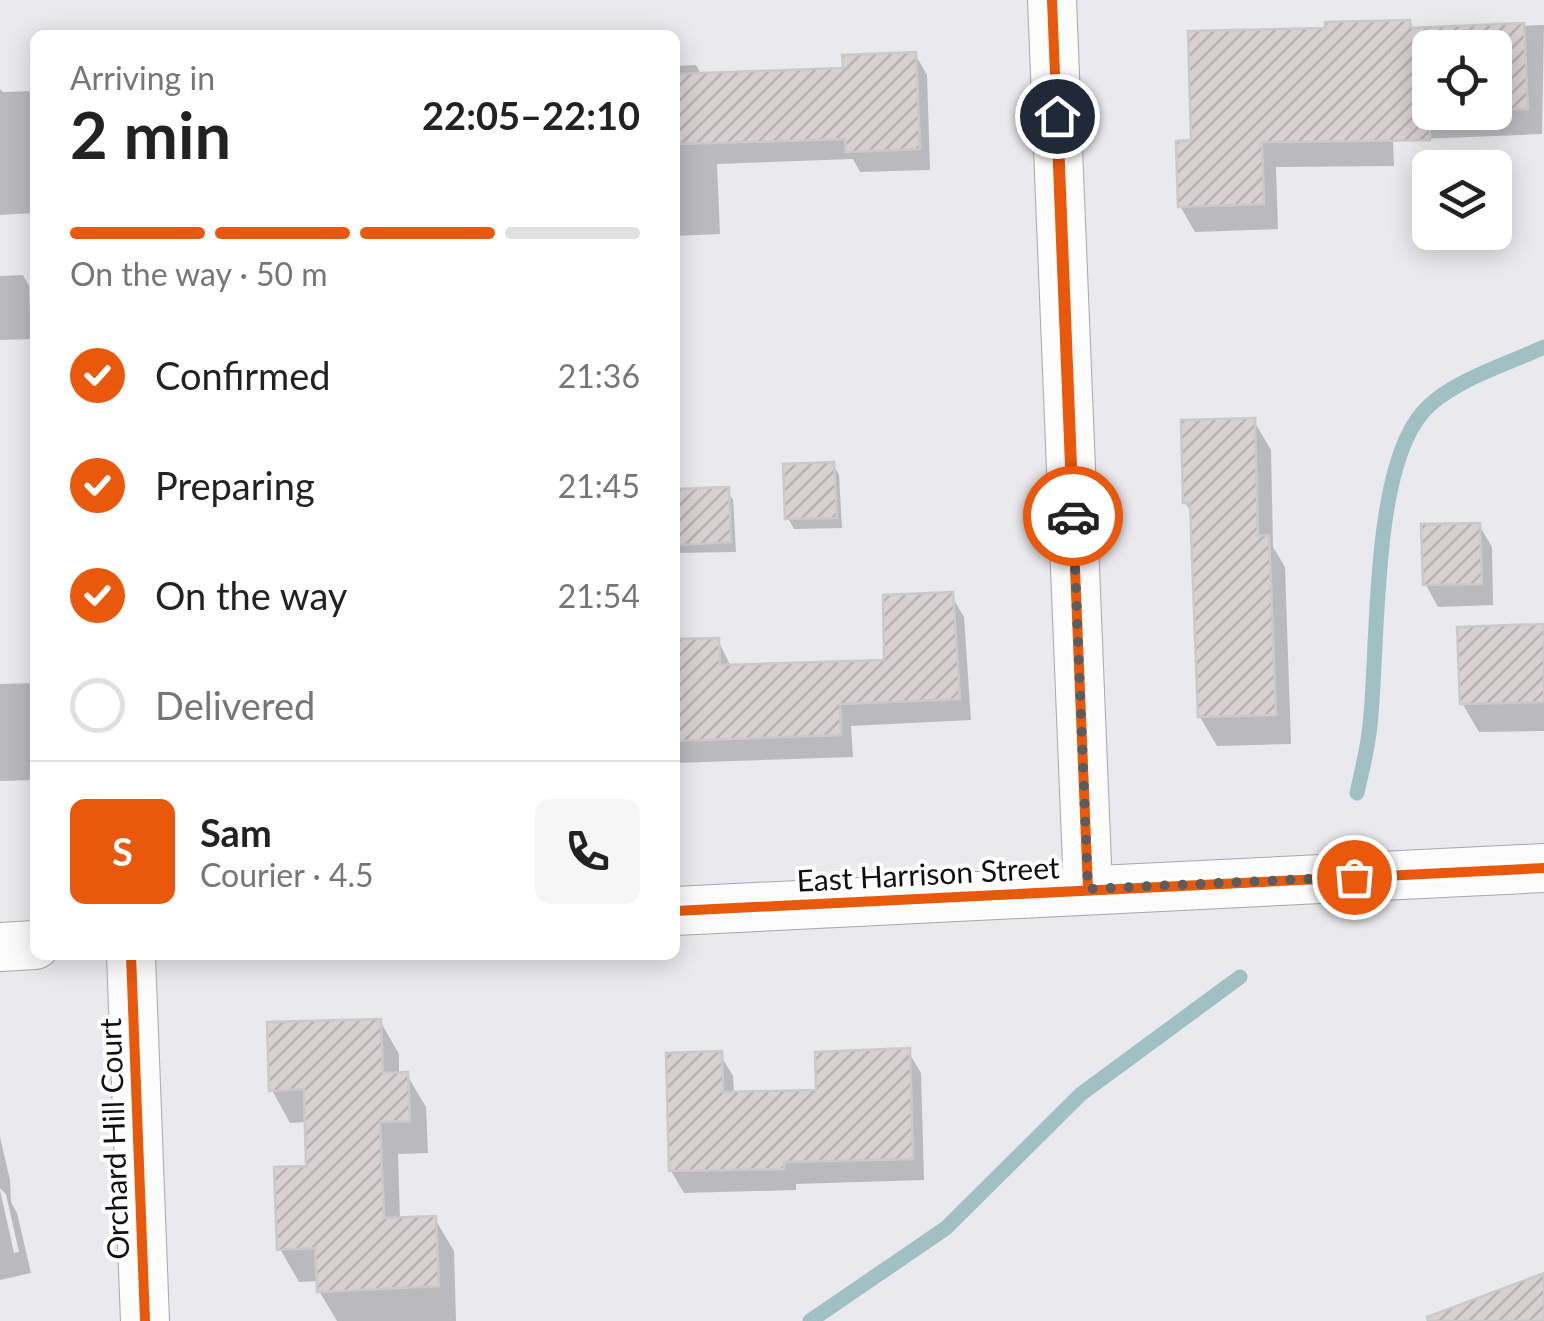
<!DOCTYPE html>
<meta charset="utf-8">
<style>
:root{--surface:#fff;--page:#f6f6f6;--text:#222;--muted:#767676;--line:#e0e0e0;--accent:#ea580c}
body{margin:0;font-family:Lato,sans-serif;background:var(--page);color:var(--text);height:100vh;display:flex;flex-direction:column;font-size:38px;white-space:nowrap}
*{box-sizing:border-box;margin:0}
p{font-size:32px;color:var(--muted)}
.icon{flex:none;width:55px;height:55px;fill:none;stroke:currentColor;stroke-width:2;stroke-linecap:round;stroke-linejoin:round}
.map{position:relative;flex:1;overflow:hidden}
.sheet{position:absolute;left:30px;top:30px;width:650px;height:930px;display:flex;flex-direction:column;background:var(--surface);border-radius:15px;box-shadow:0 5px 25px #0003}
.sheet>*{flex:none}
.controls{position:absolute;left:1412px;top:30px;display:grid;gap:20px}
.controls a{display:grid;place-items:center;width:100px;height:100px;border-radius:15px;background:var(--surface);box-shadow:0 5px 25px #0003;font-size:50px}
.pin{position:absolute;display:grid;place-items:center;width:85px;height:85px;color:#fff;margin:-42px;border:5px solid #fff;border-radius:50%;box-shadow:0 2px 10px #0007}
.courier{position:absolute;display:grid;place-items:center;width:100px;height:100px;margin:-50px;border:8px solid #ea580c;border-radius:50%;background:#fff;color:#222;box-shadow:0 2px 12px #0007}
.summary em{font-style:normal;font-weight:700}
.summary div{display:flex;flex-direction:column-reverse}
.summary{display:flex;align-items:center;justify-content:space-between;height:170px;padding:0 40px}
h1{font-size:65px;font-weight:700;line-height:75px}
.bar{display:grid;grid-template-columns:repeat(4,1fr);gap:15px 10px;align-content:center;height:120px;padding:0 40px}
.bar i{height:12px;border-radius:8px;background:var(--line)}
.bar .selected{background:var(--accent)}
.bar p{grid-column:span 4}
.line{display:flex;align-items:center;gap:25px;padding:0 40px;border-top:2px solid var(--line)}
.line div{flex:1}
.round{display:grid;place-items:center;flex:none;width:105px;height:105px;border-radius:15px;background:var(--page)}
ol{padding:0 40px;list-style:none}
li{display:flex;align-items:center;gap:30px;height:110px}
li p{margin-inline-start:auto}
li .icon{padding:10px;border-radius:50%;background:var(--accent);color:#fff;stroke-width:4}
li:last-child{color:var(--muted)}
li i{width:55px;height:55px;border:5px solid var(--line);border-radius:50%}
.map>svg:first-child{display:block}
.shadow{fill:#0003;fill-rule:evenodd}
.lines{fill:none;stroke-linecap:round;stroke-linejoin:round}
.stream{stroke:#a0c0c3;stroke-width:15}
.building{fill:url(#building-hatch);stroke:#cbc9cb;stroke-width:2.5}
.street-casing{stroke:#a8a7ab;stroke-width:50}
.street{stroke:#fcfcfc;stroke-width:48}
.cycleway-casing{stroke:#fff;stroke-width:16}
.cycleway{stroke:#e8590c;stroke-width:10}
.done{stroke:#5c5c5f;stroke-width:10;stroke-dasharray:0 18}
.route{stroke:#ea580c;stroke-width:12}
.labels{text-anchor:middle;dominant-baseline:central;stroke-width:8;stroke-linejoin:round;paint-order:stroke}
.street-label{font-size:30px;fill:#101012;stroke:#fff}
</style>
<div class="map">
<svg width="1544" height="1321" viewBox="0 0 1544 1321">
<defs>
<pattern id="building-hatch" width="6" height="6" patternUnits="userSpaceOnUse" patternTransform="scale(2.5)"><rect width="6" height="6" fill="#d8d1d2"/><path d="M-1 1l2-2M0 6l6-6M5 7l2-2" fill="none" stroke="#b8b2b3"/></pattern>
</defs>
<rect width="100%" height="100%" fill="#e9e9ee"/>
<!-- shadow -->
<path class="shadow" d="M 1409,23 L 1413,30 L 1544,25 L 1542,134 L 1393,140 L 1394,166 L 1276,167 L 1278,229 L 1195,232 L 1180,206 L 1193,142 L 1328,31 ZM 1430,48 L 1495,48 L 1495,112 L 1430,112 Z
M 915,54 L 927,75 L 930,170 L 860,172 L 853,159 L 717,164 L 720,234 L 675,236 L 675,66 L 696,65 L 702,76 L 845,70 Z
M 0,89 L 3,92 L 35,91 L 35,213 L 0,215 Z
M 23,275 L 29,286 L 31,339 L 0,340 L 0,276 Z
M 1254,421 L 1271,450 L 1273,547 L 1285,567 L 1291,744 L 1217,746 L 1200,717 L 1193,516 L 1185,502 Z
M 833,464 L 839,475 L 842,528 L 794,529 L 788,518 Z
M 727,490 L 733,500 L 736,552 L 675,553 L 675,491 Z
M 1479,525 L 1492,547 L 1493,605 L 1438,607 L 1426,585 Z
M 951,595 L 964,617 L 971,720 L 851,726 L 853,757 L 675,763 L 675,642 L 718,640 L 731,667 L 887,663 Z
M 1544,627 L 1544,731 L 1479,732 L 1462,703 Z
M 32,683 L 35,688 L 35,780 L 0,781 L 0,684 Z
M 380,1021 L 399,1054 L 399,1075 L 407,1075 L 426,1107 L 428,1153 L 398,1154 L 400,1220 L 435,1219 L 454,1251 L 456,1321 L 337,1321 L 319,1291 L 319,1281 L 299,1282 L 280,1249 L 308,1168 L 307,1122 L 290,1123 L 272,1090 Z
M 908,1051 L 921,1073 L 924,1180 L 796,1184 L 796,1190 L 684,1193 L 671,1171 L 720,1054 L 733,1076 L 734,1094 L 819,1093 Z
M 0,1137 L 10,1180 L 11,1202 L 17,1213 L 31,1273 L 0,1280 L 0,1190 L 14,1253 L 19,1252 L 6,1194 L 0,1188 Z"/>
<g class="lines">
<!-- stream -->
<path class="stream" d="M 1357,793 C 1362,770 1368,748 1370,725 C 1379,644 1371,471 1423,412 C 1448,382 1508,364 1544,347
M 810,1321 L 946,1228 L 1081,1094 L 1240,977"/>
</g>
<!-- building -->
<path class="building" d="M 1410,20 L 1411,28 L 1524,23 L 1528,109 L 1495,110 L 1495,48 L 1430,48 L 1430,112 L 1436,112 L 1430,113 L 1430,140 L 1262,142 L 1264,204 L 1178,207 L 1176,141 L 1191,140 L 1188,31 L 1325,28 L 1325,22 Z
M 916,52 L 920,149 L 846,152 L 845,139 L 675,144 L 675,74 L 843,68 L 842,55 Z
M 1255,418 L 1258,536 L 1269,535 L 1276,715 L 1198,717 L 1190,503 L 1183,503 L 1181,420 Z
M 834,462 L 837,518 L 785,519 L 783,464 Z
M 729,487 L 731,542 L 679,545 L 677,489 Z
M 1480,523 L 1482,584 L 1423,585 L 1421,524 Z
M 953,592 L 960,699 L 840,704 L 841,735 L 675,741 L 675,639 L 719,638 L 720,665 L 884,660 L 883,595 Z
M 1544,624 L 1544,702 L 1460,704 L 1457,627 Z
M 381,1019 L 383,1073 L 408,1072 L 410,1121 L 380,1122 L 384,1218 L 436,1216 L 439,1286 L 317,1292 L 315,1248 L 277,1250 L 274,1167 L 306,1166 L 304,1089 L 269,1091 L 267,1022 Z
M 910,1048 L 913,1159 L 784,1162 L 784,1169 L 669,1171 L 666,1053 L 722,1051 L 723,1092 L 816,1090 L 815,1052 Z
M 1544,1273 L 1544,1321 L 1428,1321 L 1427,1317 Z"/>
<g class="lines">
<!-- street casing -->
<g class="street-casing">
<path id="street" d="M 1052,0 L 1088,889
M 675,911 L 1544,868
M 0,947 L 35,945
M 131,955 L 145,1321"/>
</g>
<!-- street -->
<use href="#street" class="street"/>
<!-- cycleway casing -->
<g class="cycleway-casing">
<path id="cycleway" d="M 1052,0 L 1088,889
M 675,911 L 1544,868
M 131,955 L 145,1321"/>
</g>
<!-- cycleway -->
<use href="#cycleway" class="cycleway"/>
</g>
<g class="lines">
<!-- done -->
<path class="done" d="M 1073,516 L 1088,889 L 1354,877"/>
<!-- route -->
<path class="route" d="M 1057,116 L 1073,516"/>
</g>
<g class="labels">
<!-- street labels -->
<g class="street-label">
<text transform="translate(928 873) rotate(-3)">East Harrison Street</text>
<text transform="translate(113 1139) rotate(-92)">Orchard Hill Court</text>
</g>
</g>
</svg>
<div class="controls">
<a><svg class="icon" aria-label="locate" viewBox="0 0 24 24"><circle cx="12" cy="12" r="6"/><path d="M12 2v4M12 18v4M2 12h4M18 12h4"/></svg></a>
<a><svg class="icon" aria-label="layers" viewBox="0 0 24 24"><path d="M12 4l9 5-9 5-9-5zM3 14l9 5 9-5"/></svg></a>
</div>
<div class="pin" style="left:1354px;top:877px;background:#ea580c"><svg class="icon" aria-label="bag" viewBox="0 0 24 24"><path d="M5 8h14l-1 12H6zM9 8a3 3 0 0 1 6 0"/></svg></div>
<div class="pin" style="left:1057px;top:116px;background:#1f2937"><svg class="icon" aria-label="home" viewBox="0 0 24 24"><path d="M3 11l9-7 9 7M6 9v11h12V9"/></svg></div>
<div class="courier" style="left:1073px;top:516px"><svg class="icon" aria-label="car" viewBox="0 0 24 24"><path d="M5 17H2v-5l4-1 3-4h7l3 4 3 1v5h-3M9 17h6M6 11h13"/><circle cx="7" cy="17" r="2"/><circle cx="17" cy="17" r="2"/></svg></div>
<section class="sheet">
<div class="summary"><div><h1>2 min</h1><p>Arriving in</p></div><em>22:05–22:10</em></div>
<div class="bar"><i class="selected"></i><i class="selected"></i><i class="selected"></i><i></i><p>On the way · 50 m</p></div>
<ol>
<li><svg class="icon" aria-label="check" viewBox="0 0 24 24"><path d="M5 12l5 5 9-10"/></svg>Confirmed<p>21:36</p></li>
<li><svg class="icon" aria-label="check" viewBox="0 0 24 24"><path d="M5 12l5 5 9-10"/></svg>Preparing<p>21:45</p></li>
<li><svg class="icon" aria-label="check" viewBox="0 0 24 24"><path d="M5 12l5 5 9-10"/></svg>On the way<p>21:54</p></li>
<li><i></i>Delivered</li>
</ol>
<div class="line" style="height:180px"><b class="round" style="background:var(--accent);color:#fff">S</b><div><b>Sam</b><p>Courier · 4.5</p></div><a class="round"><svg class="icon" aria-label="phone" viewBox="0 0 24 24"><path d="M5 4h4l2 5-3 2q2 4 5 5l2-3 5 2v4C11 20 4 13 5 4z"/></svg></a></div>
</section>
</div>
